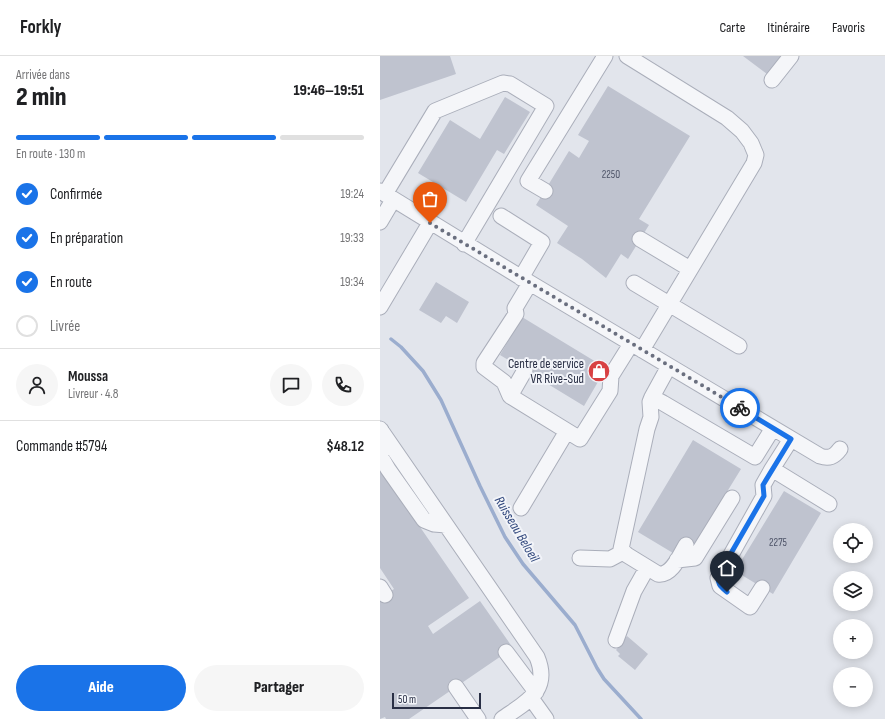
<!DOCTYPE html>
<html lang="fr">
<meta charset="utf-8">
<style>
:root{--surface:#fff;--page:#f6f6f6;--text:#202124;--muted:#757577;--line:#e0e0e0;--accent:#1a73e8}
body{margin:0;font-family:"Sofia Sans Condensed",sans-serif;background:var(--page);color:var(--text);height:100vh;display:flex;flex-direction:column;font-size:15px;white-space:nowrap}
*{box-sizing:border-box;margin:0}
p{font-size:13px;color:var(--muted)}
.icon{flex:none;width:22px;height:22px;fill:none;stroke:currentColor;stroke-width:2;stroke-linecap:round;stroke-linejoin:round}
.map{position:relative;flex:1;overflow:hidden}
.sheet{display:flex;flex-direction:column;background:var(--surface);width:380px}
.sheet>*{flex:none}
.buttons{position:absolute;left:453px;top:467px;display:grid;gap:8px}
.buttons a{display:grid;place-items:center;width:40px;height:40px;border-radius:50%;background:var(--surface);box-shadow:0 2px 10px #0003;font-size:20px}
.scale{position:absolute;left:12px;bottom:10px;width:89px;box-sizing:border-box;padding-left:4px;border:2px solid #292f45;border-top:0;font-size:11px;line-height:14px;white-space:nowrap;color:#292f45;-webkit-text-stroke:3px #f2f4f9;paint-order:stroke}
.pin{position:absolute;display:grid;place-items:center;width:34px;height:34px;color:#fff;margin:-41px -17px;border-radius:50% 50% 50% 0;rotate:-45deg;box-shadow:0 0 4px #0007}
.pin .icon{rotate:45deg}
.courier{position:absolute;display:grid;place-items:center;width:40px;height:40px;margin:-20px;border:3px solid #1a73e8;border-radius:50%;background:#fff;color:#222;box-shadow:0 1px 5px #0007}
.head em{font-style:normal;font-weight:800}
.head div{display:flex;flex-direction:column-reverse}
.head{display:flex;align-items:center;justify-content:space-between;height:68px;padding:0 16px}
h1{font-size:26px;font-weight:800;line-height:30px}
.bar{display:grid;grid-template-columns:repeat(4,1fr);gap:6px 4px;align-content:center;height:48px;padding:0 16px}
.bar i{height:5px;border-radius:3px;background:var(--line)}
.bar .selected{background:var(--accent)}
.bar p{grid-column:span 4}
.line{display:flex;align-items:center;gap:10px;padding:0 16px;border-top:1px solid var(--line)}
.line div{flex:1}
.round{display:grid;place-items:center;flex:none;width:42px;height:42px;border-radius:21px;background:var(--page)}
ol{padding:0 16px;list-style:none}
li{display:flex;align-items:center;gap:12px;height:44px}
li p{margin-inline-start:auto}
li .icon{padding:4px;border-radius:50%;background:var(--accent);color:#fff;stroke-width:4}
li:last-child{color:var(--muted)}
li i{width:22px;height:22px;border:2px solid var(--line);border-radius:50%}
.action{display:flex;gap:8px;margin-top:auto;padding:8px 16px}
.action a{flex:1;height:46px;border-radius:24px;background:var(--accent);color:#fff;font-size:16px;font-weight:800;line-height:46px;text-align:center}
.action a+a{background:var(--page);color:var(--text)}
header{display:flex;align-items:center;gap:24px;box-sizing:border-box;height:56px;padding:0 20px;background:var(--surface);border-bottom:1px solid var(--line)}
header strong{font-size:19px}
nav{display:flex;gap:22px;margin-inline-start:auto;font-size:14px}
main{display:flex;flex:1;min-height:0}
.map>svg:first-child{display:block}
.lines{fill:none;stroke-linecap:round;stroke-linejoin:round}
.stream{stroke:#9badce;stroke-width:3.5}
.building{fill:#bfc3cf}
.minor-casing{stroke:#aaaeba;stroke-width:17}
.minor{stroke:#f5f6f9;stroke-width:15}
.done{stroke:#6a6f7f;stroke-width:4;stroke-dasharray:0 7.2}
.route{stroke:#1a73e8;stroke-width:5}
.labels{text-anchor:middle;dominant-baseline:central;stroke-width:4;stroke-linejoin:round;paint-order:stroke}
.number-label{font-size:11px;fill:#4e5468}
.poi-label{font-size:13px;fill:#292f45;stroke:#f2f4f9;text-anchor:end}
.water-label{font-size:14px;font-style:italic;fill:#30477c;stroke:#f2f4f9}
</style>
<header>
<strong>Forkly</strong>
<nav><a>Carte</a><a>Itinéraire</a><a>Favoris</a></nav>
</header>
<main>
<section class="sheet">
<div class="head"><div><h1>2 min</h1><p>Arrivée dans</p></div><em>19:46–19:51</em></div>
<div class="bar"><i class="selected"></i><i class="selected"></i><i class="selected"></i><i></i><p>En route · 130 m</p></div>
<ol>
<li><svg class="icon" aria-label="check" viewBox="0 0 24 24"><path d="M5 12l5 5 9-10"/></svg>Confirmée<p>19:24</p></li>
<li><svg class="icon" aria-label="check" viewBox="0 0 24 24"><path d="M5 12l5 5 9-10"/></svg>En préparation<p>19:33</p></li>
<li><svg class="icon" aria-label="check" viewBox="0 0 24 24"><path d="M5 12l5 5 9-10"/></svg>En route<p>19:34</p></li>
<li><i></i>Livrée</li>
</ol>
<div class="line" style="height:72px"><a class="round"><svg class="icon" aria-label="person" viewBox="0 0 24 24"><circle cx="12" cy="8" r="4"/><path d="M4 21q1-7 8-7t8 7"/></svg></a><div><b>Moussa</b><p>Livreur · 4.8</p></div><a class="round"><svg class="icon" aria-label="chat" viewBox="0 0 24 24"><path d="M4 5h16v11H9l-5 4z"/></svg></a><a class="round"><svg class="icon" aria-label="phone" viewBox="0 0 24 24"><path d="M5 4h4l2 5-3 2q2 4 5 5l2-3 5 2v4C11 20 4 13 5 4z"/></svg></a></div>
<div class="line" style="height:52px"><div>Commande #5794</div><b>$48.12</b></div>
<div class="action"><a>Aide</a><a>Partager</a></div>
</section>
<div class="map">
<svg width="505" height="663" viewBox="0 0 505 663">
<rect width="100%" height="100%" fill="#e2e5ec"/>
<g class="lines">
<!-- stream -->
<path class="stream" d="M 11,283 L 21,291 L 43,315 L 61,344 L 100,430 L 125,481 L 143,508 L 195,569 L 217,612 L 224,623 L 261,663"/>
</g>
<!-- building -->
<path class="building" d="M 0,0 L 70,0 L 76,18 L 0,44 Z
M 363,0 L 401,0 L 387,18 Z
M 228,30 L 310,80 L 259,163 L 269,169 L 248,203 L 241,198 L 226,222 L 202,203 L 177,187 L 188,170 L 156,149 L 189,95 L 199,102 L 209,85 L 198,79 Z
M 125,41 L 150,56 L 124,98 L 117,94 L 86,146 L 38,117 L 70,64 L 100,83 Z
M 56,226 L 89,246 L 77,267 L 66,260 L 61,267 L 39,254 Z
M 142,261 L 226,312 L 204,350 L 120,299 Z
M 313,384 L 361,413 L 312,493 L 293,497 L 258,476 Z
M 0,413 L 89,542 L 48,570 L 53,578 L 100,545 L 133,592 L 29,663 L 6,663 L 5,661 L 0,663 L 0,542 L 14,533 L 0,512 Z
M 404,435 L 441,457 L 393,538 L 355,515 Z
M 247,580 L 268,598 L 255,614 L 238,600 L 240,598 L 236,594 Z"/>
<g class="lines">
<!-- minor casing -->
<g class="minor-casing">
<path id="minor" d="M 247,0 L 347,62 L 362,75 L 371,87 L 376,99 L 374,107 L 262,294
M 392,24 L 411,0
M 0,135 L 150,227 L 440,400 C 449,403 454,401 460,393
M 165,135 L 148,125 L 225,0
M 5,138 L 55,55 L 123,27 L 130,28 L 166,50 L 84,188
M 121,160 L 162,186 L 141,222
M 0,166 L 13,144
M 260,183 L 310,213
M 254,227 L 359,290
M 0,251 L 50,167
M 289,310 L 272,341 L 283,347 L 375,401 L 393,372
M 145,314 L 130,340 L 200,383 L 230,335 L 231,320 L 251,288
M 130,340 L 124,326 L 104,311 L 104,307 L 136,258 L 135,252 L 150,227
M 272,341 L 270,346 L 271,361 L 267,373 L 241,493 L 247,499 L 278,518 C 292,520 300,499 306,489
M 0,373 L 157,601 C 171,635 146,646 122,663
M 1,374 L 1,401 L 8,413 L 44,464 L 54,468 L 66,469
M 411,383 L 392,413 L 449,448
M 141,452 L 187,375
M 200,502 L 230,503 L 243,496
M 297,504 L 315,502 L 352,442
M 0,531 L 5,539
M 382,532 L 370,551 L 340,530 L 338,522 L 384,440 L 383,429 L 392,413
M 236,584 L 254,535 L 267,512
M 126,596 L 156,636
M 76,631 L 98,663
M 151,642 L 166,663"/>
</g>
<!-- minor -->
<use href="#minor" class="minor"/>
</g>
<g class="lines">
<!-- done -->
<path class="done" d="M 50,167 L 360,352"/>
<!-- route -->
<path class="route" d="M 347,536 C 341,531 336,527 339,518 L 384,440 L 383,429 L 411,383 L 360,352"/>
</g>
<!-- icons -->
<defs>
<g id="shop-disc" transform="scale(1.15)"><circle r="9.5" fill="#d84042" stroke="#f2f4f9"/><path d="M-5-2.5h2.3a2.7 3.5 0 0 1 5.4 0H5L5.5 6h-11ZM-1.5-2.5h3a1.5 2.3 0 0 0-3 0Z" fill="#fff"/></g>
</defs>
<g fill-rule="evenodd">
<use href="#shop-disc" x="219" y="315"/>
</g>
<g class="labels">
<!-- number labels -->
<g class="number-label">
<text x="231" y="118">2250</text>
<text x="398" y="486">2275</text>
</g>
<!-- poi labels -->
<g class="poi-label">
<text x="204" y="308">Centre de service<tspan x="204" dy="15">VR Rive-Sud</tspan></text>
</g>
<!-- water labels -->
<g class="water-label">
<text transform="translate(137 473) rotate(59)">Ruisseau Beloeil</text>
</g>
</g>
</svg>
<div class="buttons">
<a><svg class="icon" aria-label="locate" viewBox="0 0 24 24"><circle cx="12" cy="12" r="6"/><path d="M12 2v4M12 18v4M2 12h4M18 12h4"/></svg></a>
<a><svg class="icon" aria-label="layers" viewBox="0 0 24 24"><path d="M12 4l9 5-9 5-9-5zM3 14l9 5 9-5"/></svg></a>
<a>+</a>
<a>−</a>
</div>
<div class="scale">50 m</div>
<div class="pin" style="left:50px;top:167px;background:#ea580c"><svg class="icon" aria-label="bag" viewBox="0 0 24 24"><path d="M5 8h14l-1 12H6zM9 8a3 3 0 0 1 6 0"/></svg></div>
<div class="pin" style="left:347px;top:536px;background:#1f2937"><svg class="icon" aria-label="home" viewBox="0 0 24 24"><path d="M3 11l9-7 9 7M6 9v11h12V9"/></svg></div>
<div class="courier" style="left:360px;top:352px"><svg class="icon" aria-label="bike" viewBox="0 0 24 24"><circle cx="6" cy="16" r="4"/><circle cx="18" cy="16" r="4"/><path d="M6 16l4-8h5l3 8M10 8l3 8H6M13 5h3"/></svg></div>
</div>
</main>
